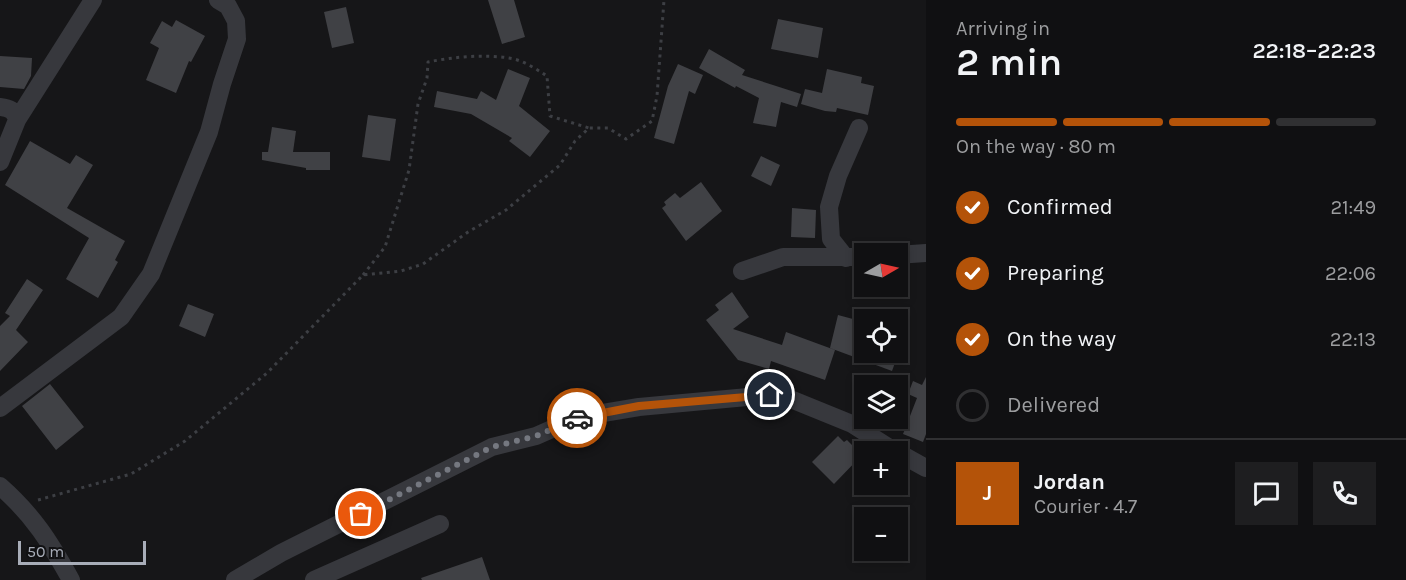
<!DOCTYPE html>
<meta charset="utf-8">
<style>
:root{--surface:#101012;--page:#1e1e20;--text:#f1f3f6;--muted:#9c9d9f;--line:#303032;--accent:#b45309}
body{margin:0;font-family:Karla,sans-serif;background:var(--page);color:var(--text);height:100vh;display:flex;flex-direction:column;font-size:22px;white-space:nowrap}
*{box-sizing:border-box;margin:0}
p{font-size:20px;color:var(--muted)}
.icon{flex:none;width:33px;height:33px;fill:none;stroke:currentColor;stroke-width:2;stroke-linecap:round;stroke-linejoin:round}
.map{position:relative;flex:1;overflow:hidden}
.details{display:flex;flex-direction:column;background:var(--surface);width:480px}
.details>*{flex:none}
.needle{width:39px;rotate:81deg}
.fabs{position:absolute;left:854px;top:243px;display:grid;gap:12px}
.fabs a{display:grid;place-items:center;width:54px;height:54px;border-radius:0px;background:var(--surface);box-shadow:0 3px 9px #0003,0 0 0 2px var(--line);font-size:30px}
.scale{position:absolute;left:18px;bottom:15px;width:128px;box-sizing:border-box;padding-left:6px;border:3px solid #a8adb8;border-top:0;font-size:16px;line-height:21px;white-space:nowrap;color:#a8adb8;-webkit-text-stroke:4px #111113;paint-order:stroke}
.pin{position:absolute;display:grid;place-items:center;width:51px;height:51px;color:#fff;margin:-26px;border:3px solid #fff;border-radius:50%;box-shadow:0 2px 6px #0007}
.courier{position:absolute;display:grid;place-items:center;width:60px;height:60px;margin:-30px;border:4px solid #b45309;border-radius:50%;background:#fff;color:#222;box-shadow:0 2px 8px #0007}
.head em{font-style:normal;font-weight:600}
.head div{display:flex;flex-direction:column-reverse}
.head{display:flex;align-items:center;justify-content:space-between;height:102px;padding:0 30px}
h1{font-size:39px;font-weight:600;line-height:45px}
.bar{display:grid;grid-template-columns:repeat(4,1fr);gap:9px 6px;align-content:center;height:72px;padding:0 30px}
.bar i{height:8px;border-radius:4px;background:var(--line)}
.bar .current{background:var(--accent)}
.bar p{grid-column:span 4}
.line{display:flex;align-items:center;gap:15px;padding:0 30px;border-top:2px solid var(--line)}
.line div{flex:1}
.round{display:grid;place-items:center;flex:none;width:63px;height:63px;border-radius:0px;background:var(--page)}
ol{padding:0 30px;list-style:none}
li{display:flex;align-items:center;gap:18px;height:66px}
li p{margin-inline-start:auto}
li .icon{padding:6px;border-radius:50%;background:var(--accent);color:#fff;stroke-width:4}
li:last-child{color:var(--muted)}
li i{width:33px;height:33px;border:3px solid var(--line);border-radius:50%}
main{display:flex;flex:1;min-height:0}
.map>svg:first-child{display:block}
.building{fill:#404145}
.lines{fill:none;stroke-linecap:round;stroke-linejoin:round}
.path{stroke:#3d3f44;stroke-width:3;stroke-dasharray:3 4.5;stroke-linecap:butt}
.minor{stroke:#37383d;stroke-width:18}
.done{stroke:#757880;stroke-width:6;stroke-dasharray:0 10.8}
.route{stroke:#b45309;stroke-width:8}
</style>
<main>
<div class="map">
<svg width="926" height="580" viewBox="0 0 926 580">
<rect width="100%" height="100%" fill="#161618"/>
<!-- building -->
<path class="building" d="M 488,0 L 514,0 L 525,37 L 502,44 Z
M 346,7 L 354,43 L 332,48 L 324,12 Z
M 778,19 L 823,28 L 818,58 L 771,49 Z
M 176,20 L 205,36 L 191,62 L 189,61 L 176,93 L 146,80 L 159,48 L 150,43 L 162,21 L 172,27 Z
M 709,49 L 745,70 L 742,75 L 801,94 L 797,107 L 781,102 L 776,127 L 753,123 L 759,98 L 736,86 L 735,88 L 699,68 Z
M 0,56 L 32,58 L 31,76 L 24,89 L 0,87 Z
M 678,64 L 703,75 L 695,94 L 689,91 L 674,144 L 654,138 L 668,86 Z
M 508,69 L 530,78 L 519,106 L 550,131 L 530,157 L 509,141 L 512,138 L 471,114 L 434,107 L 437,91 L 477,99 L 481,91 L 496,100 Z
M 827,69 L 862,77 L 861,83 L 874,86 L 868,115 L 837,108 L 836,112 L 825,111 L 801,104 L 805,89 L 822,93 Z
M 368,115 L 396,119 L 390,161 L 362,157 Z
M 272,127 L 296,131 L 293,152 L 330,152 L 330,170 L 306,170 L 306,168 L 262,160 L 262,152 L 268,152 Z
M 30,141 L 70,164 L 76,155 L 93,165 L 67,208 L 125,241 L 115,260 L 118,262 L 98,298 L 66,279 L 89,238 L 5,185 Z
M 761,156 L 780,165 L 771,186 L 751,176 Z
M 701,182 L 722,211 L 686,241 L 662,208 L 666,205 L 664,202 L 675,193 L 680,198 Z
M 792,208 L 816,210 L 815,238 L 791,237 Z
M 27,279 L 43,290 L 16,330 L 28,342 L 0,371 L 0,326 L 10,316 L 5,313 Z
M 732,292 L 749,317 L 733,329 L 782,345 L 786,332 L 835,350 L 825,380 L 771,361 L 769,369 L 738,360 L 706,320 L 719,310 L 715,305 Z
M 188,304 L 214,314 L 205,337 L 179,326 Z
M 838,315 L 864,322 L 864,352 L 899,352 L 892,371 L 830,348 Z
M 926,377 L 926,434 L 923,442 L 903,434 L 917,398 L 908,394 L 913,381 L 922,385 Z
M 50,384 L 84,427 L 56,450 L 22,406 Z
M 838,436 L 844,442 L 847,440 L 862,455 L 834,484 L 812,462 Z
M 482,557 L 490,580 L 422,580 L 421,578 Z"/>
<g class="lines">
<!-- path -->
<path class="path" d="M 363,275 L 385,247 L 409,170 L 418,104 L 427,78 L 428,62 C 453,57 483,54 509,58 C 523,60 536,69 547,76 L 550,116 L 589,128
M 38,500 L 131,474 L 185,441 L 267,373 L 363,275 L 401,271 L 423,264 L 468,232 L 506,210 L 560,165 L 575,141 L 589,128 L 608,128 L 626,139 L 652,121 L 657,96 L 664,0"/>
<!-- minor -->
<path class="minor" d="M 0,107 C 9,108 15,110 17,120 L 0,162
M 17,120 L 93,0
M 897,255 L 926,253
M 846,258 L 831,239 L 829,207 L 838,176 L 859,128
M 742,271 L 783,257 L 864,257
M 0,408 L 121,317 L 151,274 L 209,132 L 222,84 L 237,39 L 236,21 L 228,6 L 218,0
M 897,452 L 926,468
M 0,486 C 33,515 50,542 71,580
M 235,580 L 281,553 L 492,447 L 536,436 L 579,417 L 639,407 L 770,395 L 793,400 L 852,424 L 896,452
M 314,580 L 440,524"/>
</g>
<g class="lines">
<!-- done -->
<path class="done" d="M 361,514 L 492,447 L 536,436 L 577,418"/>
<!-- route -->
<path class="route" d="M 577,418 L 639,406 L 770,395"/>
</g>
</svg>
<div class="fabs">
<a><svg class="needle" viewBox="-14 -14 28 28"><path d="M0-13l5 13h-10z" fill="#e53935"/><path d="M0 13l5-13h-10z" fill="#9c9d9f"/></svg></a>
<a><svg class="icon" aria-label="locate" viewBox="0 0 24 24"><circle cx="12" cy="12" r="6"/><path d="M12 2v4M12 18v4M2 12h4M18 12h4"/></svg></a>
<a><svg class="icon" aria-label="layers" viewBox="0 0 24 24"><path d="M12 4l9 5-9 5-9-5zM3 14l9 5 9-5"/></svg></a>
<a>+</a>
<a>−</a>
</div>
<div class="scale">50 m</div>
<div class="pin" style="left:361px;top:514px;background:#ea580c"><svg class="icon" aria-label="bag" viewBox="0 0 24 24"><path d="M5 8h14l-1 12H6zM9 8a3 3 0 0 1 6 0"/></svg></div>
<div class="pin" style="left:770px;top:395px;background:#1f2937"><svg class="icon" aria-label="home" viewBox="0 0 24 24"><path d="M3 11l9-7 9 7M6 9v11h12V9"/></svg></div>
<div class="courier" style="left:577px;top:418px"><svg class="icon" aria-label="car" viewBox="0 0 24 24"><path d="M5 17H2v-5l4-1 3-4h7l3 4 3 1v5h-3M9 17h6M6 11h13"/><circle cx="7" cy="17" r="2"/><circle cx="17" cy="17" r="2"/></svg></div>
</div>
<section class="details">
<div class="head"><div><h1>2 min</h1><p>Arriving in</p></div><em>22:18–22:23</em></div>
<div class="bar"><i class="current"></i><i class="current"></i><i class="current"></i><i></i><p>On the way · 80 m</p></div>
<ol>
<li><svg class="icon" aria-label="check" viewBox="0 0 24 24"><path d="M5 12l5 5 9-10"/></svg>Confirmed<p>21:49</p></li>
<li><svg class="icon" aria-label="check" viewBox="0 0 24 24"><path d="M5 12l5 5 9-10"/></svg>Preparing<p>22:06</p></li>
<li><svg class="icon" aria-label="check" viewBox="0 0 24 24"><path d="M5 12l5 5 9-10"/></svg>On the way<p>22:13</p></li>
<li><i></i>Delivered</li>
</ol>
<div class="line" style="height:108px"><b class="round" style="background:var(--accent);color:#fff">J</b><div><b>Jordan</b><p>Courier · 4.7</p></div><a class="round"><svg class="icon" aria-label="chat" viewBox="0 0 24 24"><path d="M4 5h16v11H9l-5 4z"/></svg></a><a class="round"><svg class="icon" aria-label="phone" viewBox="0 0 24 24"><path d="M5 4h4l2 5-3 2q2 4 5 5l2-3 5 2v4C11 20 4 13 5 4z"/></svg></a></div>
</section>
</main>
